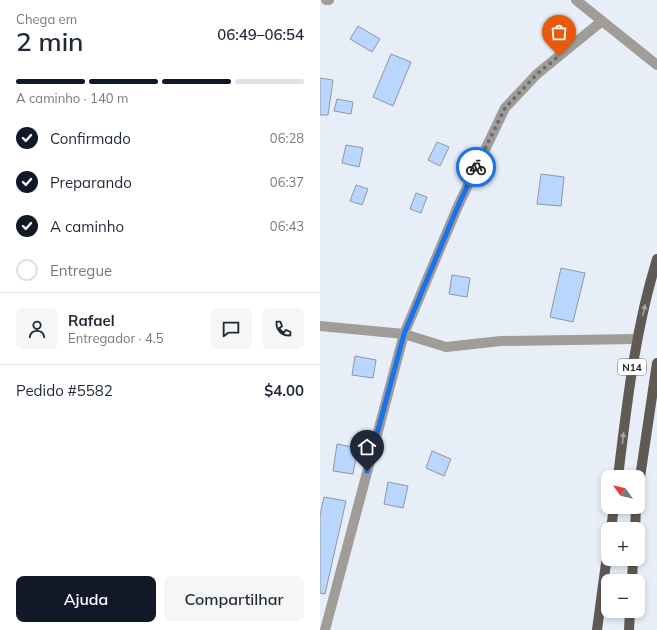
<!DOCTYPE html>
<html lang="pt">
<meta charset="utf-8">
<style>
:root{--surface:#fff;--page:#f6f6f7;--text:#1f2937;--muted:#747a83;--line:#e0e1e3;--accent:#111827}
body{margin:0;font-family:Mulish,sans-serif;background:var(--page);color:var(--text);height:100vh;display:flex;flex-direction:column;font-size:15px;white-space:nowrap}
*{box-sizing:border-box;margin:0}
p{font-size:13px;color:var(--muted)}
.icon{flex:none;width:22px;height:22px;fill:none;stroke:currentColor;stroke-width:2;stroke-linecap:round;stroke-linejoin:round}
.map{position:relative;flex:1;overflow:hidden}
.panel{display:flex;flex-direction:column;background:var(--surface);width:320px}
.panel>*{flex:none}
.needle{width:26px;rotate:304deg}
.controls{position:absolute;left:281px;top:470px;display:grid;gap:8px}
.controls a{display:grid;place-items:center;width:44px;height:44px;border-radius:8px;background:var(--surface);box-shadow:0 2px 6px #0003;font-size:20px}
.pin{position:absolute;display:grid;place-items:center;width:34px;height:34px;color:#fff;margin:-41px -17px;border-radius:50% 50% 50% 0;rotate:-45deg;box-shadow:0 0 4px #0007}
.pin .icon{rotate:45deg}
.courier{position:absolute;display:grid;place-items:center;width:40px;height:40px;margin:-20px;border:3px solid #1a73e8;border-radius:50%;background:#fff;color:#222;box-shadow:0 1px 5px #0007}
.headline em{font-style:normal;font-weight:600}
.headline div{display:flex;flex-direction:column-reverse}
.headline{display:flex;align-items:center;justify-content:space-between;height:68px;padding:0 16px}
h1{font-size:26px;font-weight:600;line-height:30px}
.bar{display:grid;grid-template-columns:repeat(4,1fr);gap:6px 4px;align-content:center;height:48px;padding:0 16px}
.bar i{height:5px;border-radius:3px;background:var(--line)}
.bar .current{background:var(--accent)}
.bar p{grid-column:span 4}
.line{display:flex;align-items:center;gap:10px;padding:0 16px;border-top:1px solid var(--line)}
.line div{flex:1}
.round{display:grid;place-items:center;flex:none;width:42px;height:42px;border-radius:8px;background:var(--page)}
ol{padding:0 16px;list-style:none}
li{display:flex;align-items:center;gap:12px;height:44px}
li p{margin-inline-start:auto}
li .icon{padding:4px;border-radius:50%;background:var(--accent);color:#fff;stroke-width:4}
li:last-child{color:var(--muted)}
li i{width:22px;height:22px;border:2px solid var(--line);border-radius:50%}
.button{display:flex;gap:8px;margin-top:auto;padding:8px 16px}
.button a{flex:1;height:46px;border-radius:8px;background:var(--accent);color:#fff;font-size:16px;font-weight:600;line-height:46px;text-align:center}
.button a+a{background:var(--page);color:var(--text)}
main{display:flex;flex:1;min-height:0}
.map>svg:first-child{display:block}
.building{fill:#b9d7fe;stroke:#9197a0}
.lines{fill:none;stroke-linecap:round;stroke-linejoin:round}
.minor{stroke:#a09c98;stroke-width:10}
.tertiary{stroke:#a09c98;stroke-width:10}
.primary{stroke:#605954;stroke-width:10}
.oneway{fill:#a8a4a1}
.done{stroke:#686c72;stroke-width:4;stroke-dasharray:0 7.2}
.route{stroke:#1a73e8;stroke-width:5}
.labels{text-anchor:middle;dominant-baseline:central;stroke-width:4;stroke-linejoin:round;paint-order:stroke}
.shield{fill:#fff;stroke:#66676a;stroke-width:1}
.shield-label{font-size:10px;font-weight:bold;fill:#24262a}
</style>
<main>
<section class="panel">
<div class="headline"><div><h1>2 min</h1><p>Chega em</p></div><em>06:49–06:54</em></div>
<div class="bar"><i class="current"></i><i class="current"></i><i class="current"></i><i></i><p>A caminho · 140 m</p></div>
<ol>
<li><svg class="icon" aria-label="check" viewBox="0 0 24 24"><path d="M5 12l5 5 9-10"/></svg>Confirmado<p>06:28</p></li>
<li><svg class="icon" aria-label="check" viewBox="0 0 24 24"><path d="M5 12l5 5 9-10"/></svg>Preparando<p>06:37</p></li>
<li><svg class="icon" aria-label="check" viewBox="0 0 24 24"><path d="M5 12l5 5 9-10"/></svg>A caminho<p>06:43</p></li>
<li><i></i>Entregue</li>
</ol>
<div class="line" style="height:72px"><a class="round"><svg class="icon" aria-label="person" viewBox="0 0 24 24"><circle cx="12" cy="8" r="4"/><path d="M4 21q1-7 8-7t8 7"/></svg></a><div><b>Rafael</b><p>Entregador · 4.5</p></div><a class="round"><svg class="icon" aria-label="chat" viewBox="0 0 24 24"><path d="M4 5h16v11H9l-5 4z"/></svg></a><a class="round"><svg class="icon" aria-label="phone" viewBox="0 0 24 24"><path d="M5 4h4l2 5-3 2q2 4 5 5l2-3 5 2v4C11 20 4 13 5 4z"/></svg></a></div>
<div class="line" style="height:52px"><div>Pedido #5582</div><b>$4.00</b></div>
<div class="button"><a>Ajuda</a><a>Compartilhar</a></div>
</section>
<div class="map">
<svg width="337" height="630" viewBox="0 0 337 630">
<rect width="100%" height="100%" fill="#e7eef8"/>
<!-- building -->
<path class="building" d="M 38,26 L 60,39 L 52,52 L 30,39 Z
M 71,54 L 91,62 L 73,106 L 53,97 Z
M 0,78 L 13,80 L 8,115 L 0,115 Z
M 17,99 L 33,102 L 31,114 L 14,111 Z
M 117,142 L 129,147 L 120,166 L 108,160 Z
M 26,145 L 43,148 L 39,167 L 22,163 Z
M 221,174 L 244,177 L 241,206 L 217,204 Z
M 36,185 L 48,189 L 42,205 L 30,201 Z
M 96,193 L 107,197 L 101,213 L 90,209 Z
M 241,268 L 265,273 L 253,322 L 230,317 Z
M 132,275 L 150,278 L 147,297 L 129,294 Z
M 35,356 L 56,360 L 53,378 L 32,375 Z
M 17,444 L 38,448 L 33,474 L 13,471 Z
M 112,451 L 131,459 L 124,476 L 106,468 Z
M 68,482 L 88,486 L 83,508 L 64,504 Z
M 4,497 L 26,501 L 5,594 L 0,593 L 0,515 Z"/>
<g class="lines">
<!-- minor -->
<path class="minor" d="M 6,0 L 9,0
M 0,326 L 84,334 L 126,347 L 181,341 L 317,339
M 5,630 L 84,334 L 138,206 L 185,108 L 217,74 L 282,21"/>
<!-- tertiary -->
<path class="tertiary" d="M 256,0 L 337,65"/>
<!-- primary -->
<path class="primary" d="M 298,477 C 307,403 315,330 337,259
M 318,491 L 337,363
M 291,529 L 294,507
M 315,529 L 316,507
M 312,581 L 313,559
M 277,630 L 288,548
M 309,630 L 310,611"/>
</g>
<!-- one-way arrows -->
<defs><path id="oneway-solid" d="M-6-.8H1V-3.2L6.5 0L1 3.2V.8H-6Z"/></defs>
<g class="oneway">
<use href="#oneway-solid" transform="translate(324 310) rotate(-77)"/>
<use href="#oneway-solid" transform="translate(303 438) rotate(-83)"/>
</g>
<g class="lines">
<!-- done -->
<path class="done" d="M 156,167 L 185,108 L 217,74 L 239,56"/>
<!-- route -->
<path class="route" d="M 47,471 L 84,334 L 138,206 L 156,167"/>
</g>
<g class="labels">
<!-- shield labels -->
<rect class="shield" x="298" y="359" width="28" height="16" rx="3"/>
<g class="shield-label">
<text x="312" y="367">N14</text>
</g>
</g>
</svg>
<div class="controls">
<a><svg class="needle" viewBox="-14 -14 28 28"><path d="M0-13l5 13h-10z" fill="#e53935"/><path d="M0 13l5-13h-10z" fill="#747a83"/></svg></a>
<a>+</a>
<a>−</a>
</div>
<div class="pin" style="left:239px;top:56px;background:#ea580c"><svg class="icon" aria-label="bag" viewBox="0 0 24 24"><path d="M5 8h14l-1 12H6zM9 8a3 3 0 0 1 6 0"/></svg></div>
<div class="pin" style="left:47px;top:471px;background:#1f2937"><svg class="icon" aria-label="home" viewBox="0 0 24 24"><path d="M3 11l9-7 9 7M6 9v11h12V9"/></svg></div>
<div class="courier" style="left:156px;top:167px"><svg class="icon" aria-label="bike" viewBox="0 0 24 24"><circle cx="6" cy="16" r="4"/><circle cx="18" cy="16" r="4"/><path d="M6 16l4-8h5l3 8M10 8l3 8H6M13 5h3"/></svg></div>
</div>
</main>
